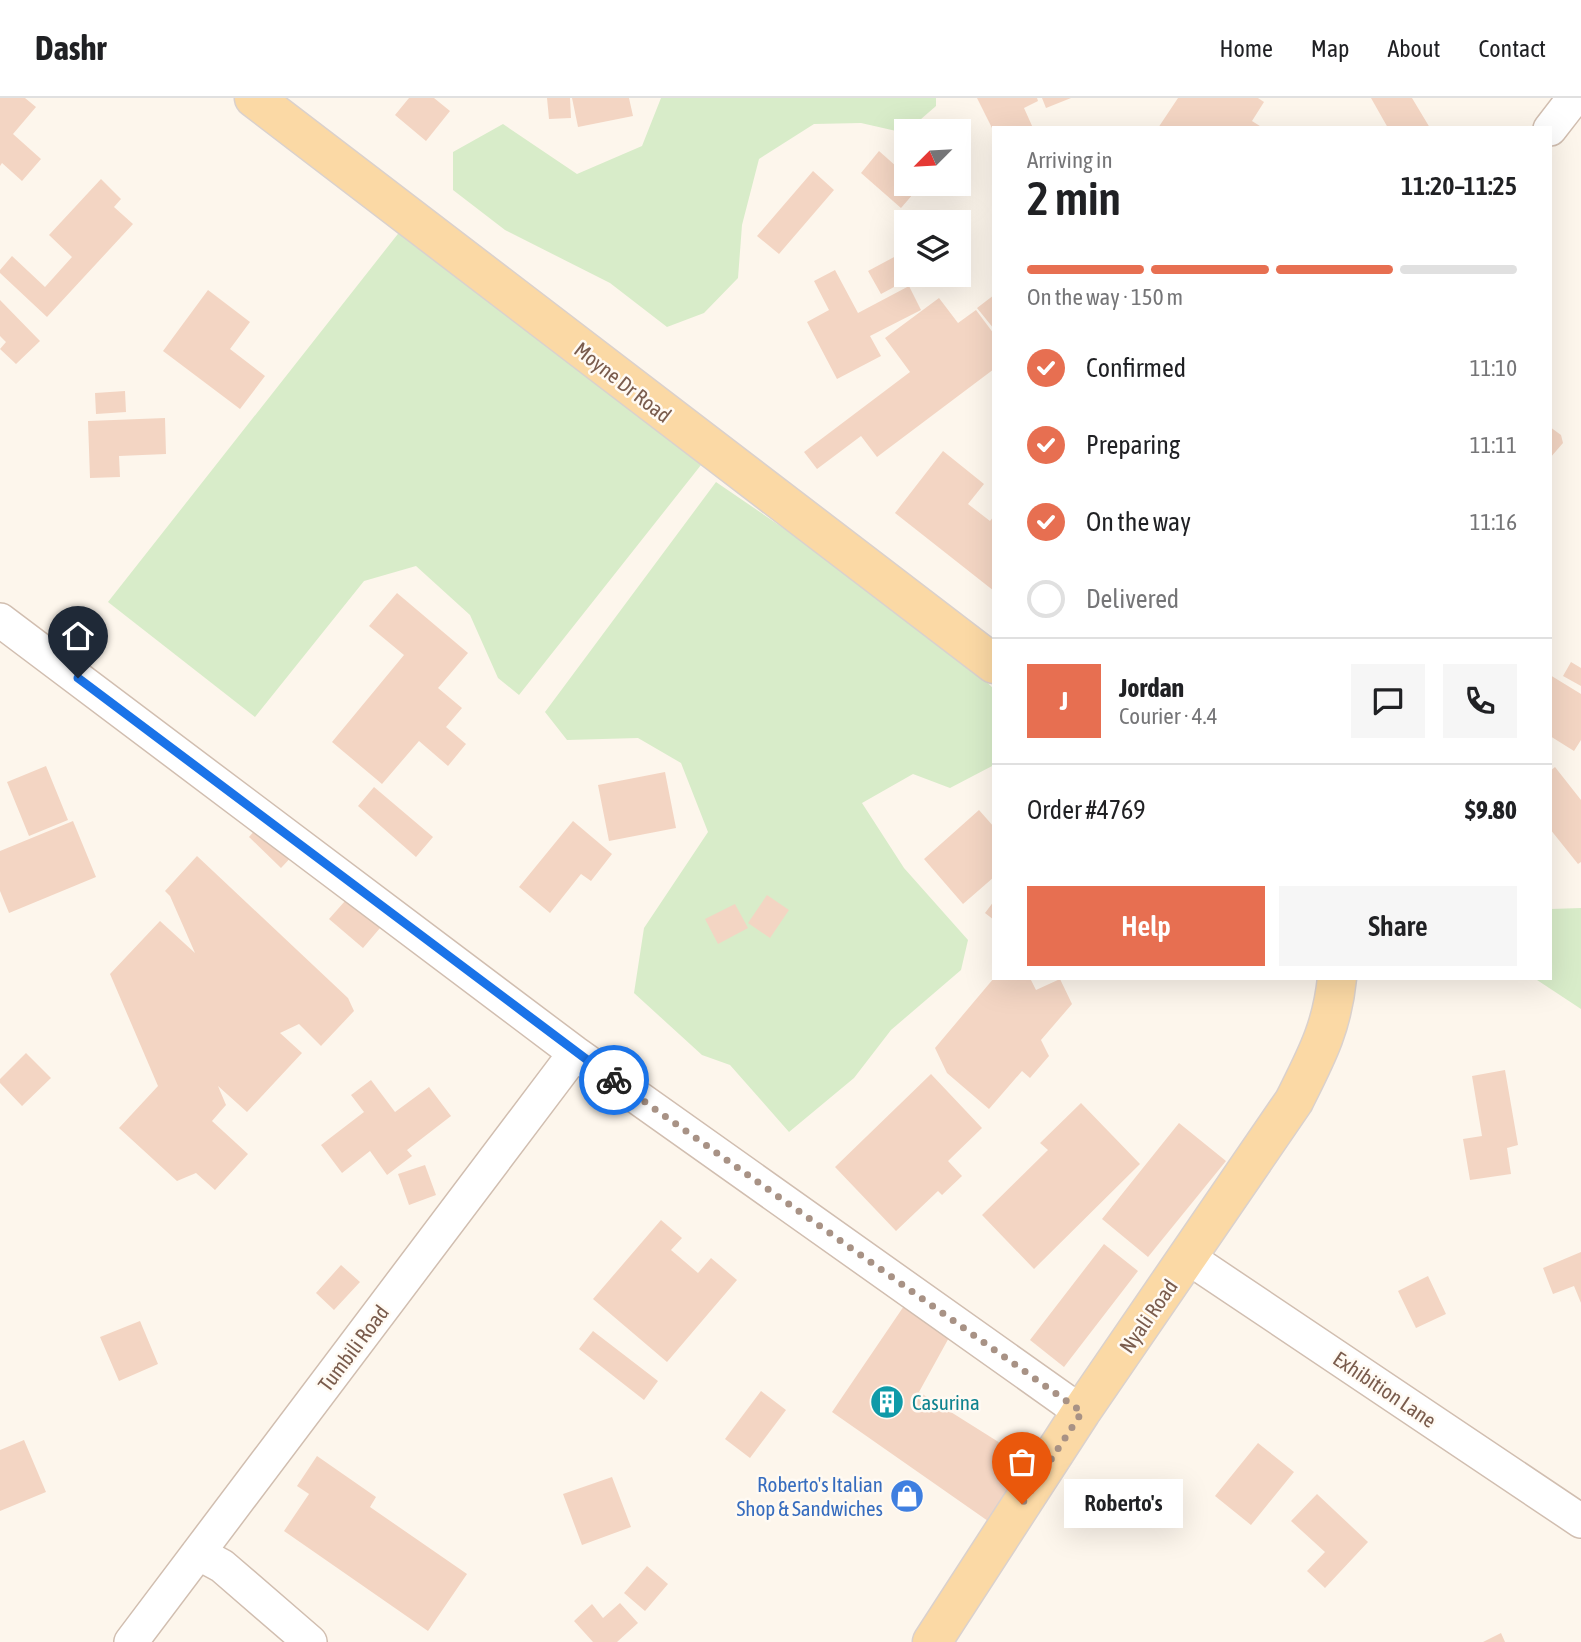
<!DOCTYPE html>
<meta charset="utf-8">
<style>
:root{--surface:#fff;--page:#f6f6f6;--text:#202124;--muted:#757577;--line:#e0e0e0;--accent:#e76f51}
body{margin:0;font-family:"Asap Condensed",sans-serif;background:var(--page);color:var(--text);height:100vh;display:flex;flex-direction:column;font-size:26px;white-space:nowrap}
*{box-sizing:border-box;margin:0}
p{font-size:23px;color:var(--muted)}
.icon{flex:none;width:38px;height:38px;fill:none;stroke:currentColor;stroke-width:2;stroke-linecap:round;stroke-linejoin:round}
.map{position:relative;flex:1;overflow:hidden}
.details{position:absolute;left:992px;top:28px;width:560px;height:854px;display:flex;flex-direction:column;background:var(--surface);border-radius:0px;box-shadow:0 7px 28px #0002}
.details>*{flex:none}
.needle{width:46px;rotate:246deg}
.controls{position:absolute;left:894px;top:21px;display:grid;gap:14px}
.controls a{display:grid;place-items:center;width:77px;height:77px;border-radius:0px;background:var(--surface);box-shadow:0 7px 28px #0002;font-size:35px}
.pin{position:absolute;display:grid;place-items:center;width:60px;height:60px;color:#fff;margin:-72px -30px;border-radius:50% 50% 50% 0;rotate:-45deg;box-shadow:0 0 7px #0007}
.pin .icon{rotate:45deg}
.courier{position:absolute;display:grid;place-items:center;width:70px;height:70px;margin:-35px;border:5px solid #1a73e8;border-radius:50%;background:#fff;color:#222;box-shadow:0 2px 9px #0007}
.bubble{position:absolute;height:49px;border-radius:0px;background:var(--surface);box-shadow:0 7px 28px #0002;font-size:23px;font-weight:600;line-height:49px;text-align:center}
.head em{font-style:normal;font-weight:600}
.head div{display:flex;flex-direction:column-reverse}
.head{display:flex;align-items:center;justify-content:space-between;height:119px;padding:0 35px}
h1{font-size:46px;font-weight:600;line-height:52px}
.bar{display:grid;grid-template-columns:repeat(4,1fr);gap:10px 7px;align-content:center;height:84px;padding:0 35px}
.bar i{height:9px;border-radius:5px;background:var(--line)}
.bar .on{background:var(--accent)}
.bar p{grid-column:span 4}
.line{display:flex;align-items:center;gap:18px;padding:0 35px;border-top:2px solid var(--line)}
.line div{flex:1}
.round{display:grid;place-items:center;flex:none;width:74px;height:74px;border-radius:0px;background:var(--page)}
ol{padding:0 35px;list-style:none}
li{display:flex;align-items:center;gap:21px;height:77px}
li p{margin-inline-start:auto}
li .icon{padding:7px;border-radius:50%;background:var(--accent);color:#fff;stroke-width:4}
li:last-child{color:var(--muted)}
li i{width:38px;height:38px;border:4px solid var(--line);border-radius:50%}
.cta{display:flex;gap:14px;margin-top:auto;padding:14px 35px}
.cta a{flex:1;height:80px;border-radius:0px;background:var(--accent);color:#fff;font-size:28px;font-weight:600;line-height:80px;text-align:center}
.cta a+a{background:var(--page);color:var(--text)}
header{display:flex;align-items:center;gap:42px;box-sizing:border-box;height:98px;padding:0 35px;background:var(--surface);border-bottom:2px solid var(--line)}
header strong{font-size:33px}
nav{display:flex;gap:38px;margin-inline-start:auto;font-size:24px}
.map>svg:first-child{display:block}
.green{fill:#d8ecc9}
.building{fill:#f3d5c3}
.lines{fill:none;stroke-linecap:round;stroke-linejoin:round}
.minor-casing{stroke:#d1beb0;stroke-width:36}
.major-casing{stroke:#dad1cd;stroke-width:41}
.minor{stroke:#fff;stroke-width:33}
.major{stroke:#fbd9a5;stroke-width:38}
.done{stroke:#a89285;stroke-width:7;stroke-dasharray:0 12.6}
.route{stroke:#1a73e8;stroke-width:9}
.labels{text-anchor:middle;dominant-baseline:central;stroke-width:5;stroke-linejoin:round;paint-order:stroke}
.street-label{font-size:21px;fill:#7a5c4d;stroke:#fffaf3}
.culture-label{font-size:21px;fill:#0d838f;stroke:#fffaf3;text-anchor:start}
.shop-label{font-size:21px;fill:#366cbe;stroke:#fffaf3;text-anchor:end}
</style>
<header>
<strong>Dashr</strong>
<nav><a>Home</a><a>Map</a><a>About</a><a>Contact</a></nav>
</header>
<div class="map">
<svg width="1581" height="1544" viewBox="0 0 1581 1544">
<rect width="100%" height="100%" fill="#fdf6ec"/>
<!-- green -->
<path class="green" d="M 661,0 L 936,0 L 936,8 L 905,35 L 861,25 L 814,26 L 759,61 L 742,127 L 738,180 L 704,215 L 667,229 L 610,185 L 505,132 L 453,92 L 453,54 L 503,26 L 577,76 L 642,48 Z
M 401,132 L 701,367 L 519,597 L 498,580 L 470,517 L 416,468 L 364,483 L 255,619 L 108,504 Z
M 716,384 L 931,531 L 994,591 L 994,667 L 950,690 L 913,676 L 862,705 L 904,770 L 968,842 L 961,872 L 891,932 L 854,980 L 789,1034 L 730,967 L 702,957 L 634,895 L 644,830 L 708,734 L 681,665 L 638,640 L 567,642 L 545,614 Z
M 1581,810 L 1581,911 L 1534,880 L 1550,880 L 1551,811 Z"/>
<!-- building -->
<path class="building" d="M 0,0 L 25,0 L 36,9 L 13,36 L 41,61 L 22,83 L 2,65 L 0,68 Z
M 409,0 L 434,0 L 450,13 L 426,43 L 395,17 Z
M 547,0 L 570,0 L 571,20 L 549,21 Z
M 572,0 L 629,0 L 633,18 L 578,29 Z
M 977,0 L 1037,0 L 1038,3 L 1024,10 L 1033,30 L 994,30 L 994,34 Z
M 1042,0 L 1071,0 L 1046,10 Z
M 1178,0 L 1258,0 L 1264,4 L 1252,23 L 1263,30 L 1158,30 Z
M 1371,0 L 1412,0 L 1430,30 L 1388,30 Z
M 879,53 L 906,77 L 906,86 L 917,86 L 920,88 L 901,110 L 861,75 Z
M 813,73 L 834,92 L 779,156 L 757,138 Z
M 101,81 L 121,101 L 114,109 L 133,126 L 47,219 L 0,175 L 0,172 L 12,158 L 45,189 L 72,159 L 49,137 Z
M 896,158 L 909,181 L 881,196 L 868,173 Z
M 835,172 L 858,215 L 909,188 L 921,212 L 870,238 L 881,258 L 837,281 L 807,224 L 829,212 L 814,183 Z
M 208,192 L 250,224 L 230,251 L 265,278 L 240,311 L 163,253 Z
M 994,197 L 994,231 L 977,210 Z
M 939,200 L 958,225 L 976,212 L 994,236 L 994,271 L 877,359 L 861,338 L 817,371 L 804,354 L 910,274 L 885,240 Z
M 0,202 L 40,243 L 16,266 L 0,251 L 6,244 L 0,238 Z
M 125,293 L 126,314 L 96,316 L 95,295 Z
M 165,320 L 166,356 L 119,358 L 120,379 L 90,380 L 88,323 Z
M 1550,329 L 1561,337 L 1563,345 L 1550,360 Z
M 943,353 L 984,386 L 968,406 L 990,423 L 994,418 L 994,493 L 895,415 Z
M 397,495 L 468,555 L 438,590 L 462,610 L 446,629 L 466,646 L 448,668 L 419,643 L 382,686 L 332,644 L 404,557 L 369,528 Z
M 1571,564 L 1581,570 L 1581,588 L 1563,578 Z
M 1550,577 L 1581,596 L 1581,642 L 1574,653 L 1550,638 Z
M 46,668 L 68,722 L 29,738 L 7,684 Z
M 1555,669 L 1581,702 L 1581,764 L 1578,766 L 1550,731 L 1550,673 Z
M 665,674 L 676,730 L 609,743 L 598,687 Z
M 374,689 L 433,739 L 416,759 L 358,708 Z
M 979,712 L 994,729 L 994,779 L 963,806 L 924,761 Z
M 73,723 L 96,779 L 9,815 L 0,793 L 0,753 Z
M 263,723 L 296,754 L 281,770 L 249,739 Z
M 573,723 L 612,756 L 591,783 L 581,776 L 550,815 L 519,789 Z
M 197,758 L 348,900 L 354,913 L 321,948 L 299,926 L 280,935 L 302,955 L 247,1014 L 218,988 L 226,1007 L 212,1023 L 248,1056 L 215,1092 L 196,1075 L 177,1083 L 119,1030 L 158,988 L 110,876 L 160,823 L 195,855 L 170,798 L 165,793 Z
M 353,794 L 386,823 L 363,850 L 329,821 Z
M 767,797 L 789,812 L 770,840 L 748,825 Z
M 994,803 L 994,822 L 985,815 Z
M 735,806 L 748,830 L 718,846 L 705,821 Z
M 994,880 L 1030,880 L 1036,892 L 1060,881 L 1072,906 L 1041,942 L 1049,958 L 1030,980 L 1022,973 L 989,1011 L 947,975 L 935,950 Z
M 26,955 L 51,980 L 22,1008 L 0,985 L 0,981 Z
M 1505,972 L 1518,1047 L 1507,1050 L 1511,1076 L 1470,1082 L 1463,1041 L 1482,1038 L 1472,978 Z
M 931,976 L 982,1030 L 948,1063 L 962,1078 L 942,1097 L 938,1093 L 896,1133 L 835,1069 Z
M 371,982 L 395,1014 L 429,989 L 451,1018 L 407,1052 L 412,1058 L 387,1077 L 370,1053 L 342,1075 L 321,1047 L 364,1014 L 351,997 Z
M 1081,1005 L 1140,1066 L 1034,1171 L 982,1117 L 1048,1052 L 1040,1045 Z
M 1179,1025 L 1226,1063 L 1148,1159 L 1102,1121 Z
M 425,1067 L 436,1097 L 409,1107 L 398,1076 Z
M 661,1122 L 682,1140 L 671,1152 L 698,1175 L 711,1160 L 737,1182 L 667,1264 L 593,1201 Z
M 1104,1146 L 1138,1173 L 1064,1269 L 1030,1242 Z
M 1581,1154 L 1581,1205 L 1574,1188 L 1553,1196 L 1543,1170 Z
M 341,1167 L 360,1184 L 334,1212 L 316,1195 Z
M 1428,1178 L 1446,1216 L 1416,1230 L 1398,1193 Z
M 906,1205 L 951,1236 L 919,1294 L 1027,1362 L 988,1423 L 832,1314 Z
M 140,1223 L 158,1266 L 119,1283 L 100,1239 Z
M 593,1233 L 658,1283 L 644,1302 L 579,1251 Z
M 761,1293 L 786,1312 L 750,1360 L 725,1341 Z
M 24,1342 L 46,1394 L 0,1413 L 0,1352 Z
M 1258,1345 L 1294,1374 L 1251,1427 L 1215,1398 Z
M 317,1358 L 376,1399 L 370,1409 L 467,1476 L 428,1533 L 284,1433 L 309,1396 L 297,1388 Z
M 612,1379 L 631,1429 L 582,1447 L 563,1396 Z
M 1317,1396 L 1368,1444 L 1325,1490 L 1307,1473 L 1325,1454 L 1291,1423 Z
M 647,1468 L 668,1486 L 645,1513 L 624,1495 Z
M 620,1505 L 638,1525 L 617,1544 L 593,1544 L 574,1523 L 592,1506 L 603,1520 Z
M 1501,1535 L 1505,1544 L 1483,1544 Z"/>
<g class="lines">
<!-- minor casing -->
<g class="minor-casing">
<path id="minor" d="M 1550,31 L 1574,0
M 0,522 L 575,955 L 1081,1314
M 1189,1160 L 1581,1423
M 198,1455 L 222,1468 L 310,1544
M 131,1544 L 575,955"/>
</g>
<!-- major casing -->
<g class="major-casing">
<path id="major" d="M 254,0 L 994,566
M 932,1544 L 1081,1314 L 1294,1003 C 1316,959 1332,930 1337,880"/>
</g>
<!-- minor -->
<use href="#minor" class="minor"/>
<!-- major -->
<use href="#major" class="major"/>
</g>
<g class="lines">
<!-- done -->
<path class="done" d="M 614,982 L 1082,1314 L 1022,1406"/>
<!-- route -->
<path class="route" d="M 78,580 L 614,982"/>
</g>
<!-- icons -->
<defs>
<g id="building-disc" transform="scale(1.75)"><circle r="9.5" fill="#0f9aa8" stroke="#fffaf3"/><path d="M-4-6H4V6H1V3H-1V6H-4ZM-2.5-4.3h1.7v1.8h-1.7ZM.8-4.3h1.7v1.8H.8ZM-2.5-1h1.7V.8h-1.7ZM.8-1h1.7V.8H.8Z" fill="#fff"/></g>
<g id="shop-disc" transform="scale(1.75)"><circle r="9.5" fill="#3f7fe0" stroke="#fffaf3"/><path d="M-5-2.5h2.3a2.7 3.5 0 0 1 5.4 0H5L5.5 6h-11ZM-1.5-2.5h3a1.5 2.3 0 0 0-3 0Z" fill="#fff"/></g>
</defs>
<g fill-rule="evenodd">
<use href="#building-disc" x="887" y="1304"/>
<use href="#shop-disc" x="907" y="1398"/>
</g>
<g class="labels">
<!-- street labels -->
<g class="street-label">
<text transform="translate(623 284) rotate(38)">Moyne Dr Road</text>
<text transform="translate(1148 1218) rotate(-55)">Nyali Road</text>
<text transform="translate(353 1250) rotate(-53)">Tumbili Road</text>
<text transform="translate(1385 1291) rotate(34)">Exhibition Lane</text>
</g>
<!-- culture labels -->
<g class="culture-label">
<text x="912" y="1304">Casurina</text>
</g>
<!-- shop labels -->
<g class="shop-label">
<text x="883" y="1386">Roberto's Italian<tspan x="883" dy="24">Shop &amp; Sandwiches</tspan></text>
</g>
</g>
</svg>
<div class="controls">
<a><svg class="needle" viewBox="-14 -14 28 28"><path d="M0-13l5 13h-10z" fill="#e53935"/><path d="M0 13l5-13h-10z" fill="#757577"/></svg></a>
<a><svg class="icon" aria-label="layers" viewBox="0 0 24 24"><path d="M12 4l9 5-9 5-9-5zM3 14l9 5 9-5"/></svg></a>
</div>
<div class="pin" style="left:1022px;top:1406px;background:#ea580c"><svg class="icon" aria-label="bag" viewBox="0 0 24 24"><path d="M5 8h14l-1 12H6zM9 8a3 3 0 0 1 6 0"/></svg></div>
<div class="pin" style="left:78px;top:580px;background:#1f2937"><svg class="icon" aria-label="home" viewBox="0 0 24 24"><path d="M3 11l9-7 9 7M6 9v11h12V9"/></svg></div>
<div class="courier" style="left:614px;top:982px"><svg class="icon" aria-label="bike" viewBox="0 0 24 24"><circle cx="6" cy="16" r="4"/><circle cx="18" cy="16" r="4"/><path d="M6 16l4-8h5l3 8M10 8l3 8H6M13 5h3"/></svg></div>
<div class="bubble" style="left:1064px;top:1381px;width:119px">Roberto's</div>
<section class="details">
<div class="head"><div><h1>2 min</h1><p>Arriving in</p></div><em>11:20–11:25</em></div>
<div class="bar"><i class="on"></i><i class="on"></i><i class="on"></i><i></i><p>On the way · 150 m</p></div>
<ol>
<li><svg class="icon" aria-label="check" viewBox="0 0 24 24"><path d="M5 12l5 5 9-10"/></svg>Confirmed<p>11:10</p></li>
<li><svg class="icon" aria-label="check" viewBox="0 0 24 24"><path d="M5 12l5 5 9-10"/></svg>Preparing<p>11:11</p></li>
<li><svg class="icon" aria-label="check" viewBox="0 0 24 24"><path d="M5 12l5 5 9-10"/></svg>On the way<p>11:16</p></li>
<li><i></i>Delivered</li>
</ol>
<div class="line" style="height:126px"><b class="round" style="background:var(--accent);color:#fff">J</b><div><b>Jordan</b><p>Courier · 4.4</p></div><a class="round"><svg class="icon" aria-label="chat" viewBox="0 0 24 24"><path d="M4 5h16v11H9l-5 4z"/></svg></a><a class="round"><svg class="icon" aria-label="phone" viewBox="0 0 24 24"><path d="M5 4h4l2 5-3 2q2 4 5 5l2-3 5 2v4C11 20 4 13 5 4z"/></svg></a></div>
<div class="line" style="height:91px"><div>Order #4769</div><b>$9.80</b></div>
<div class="cta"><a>Help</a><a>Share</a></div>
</section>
</div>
